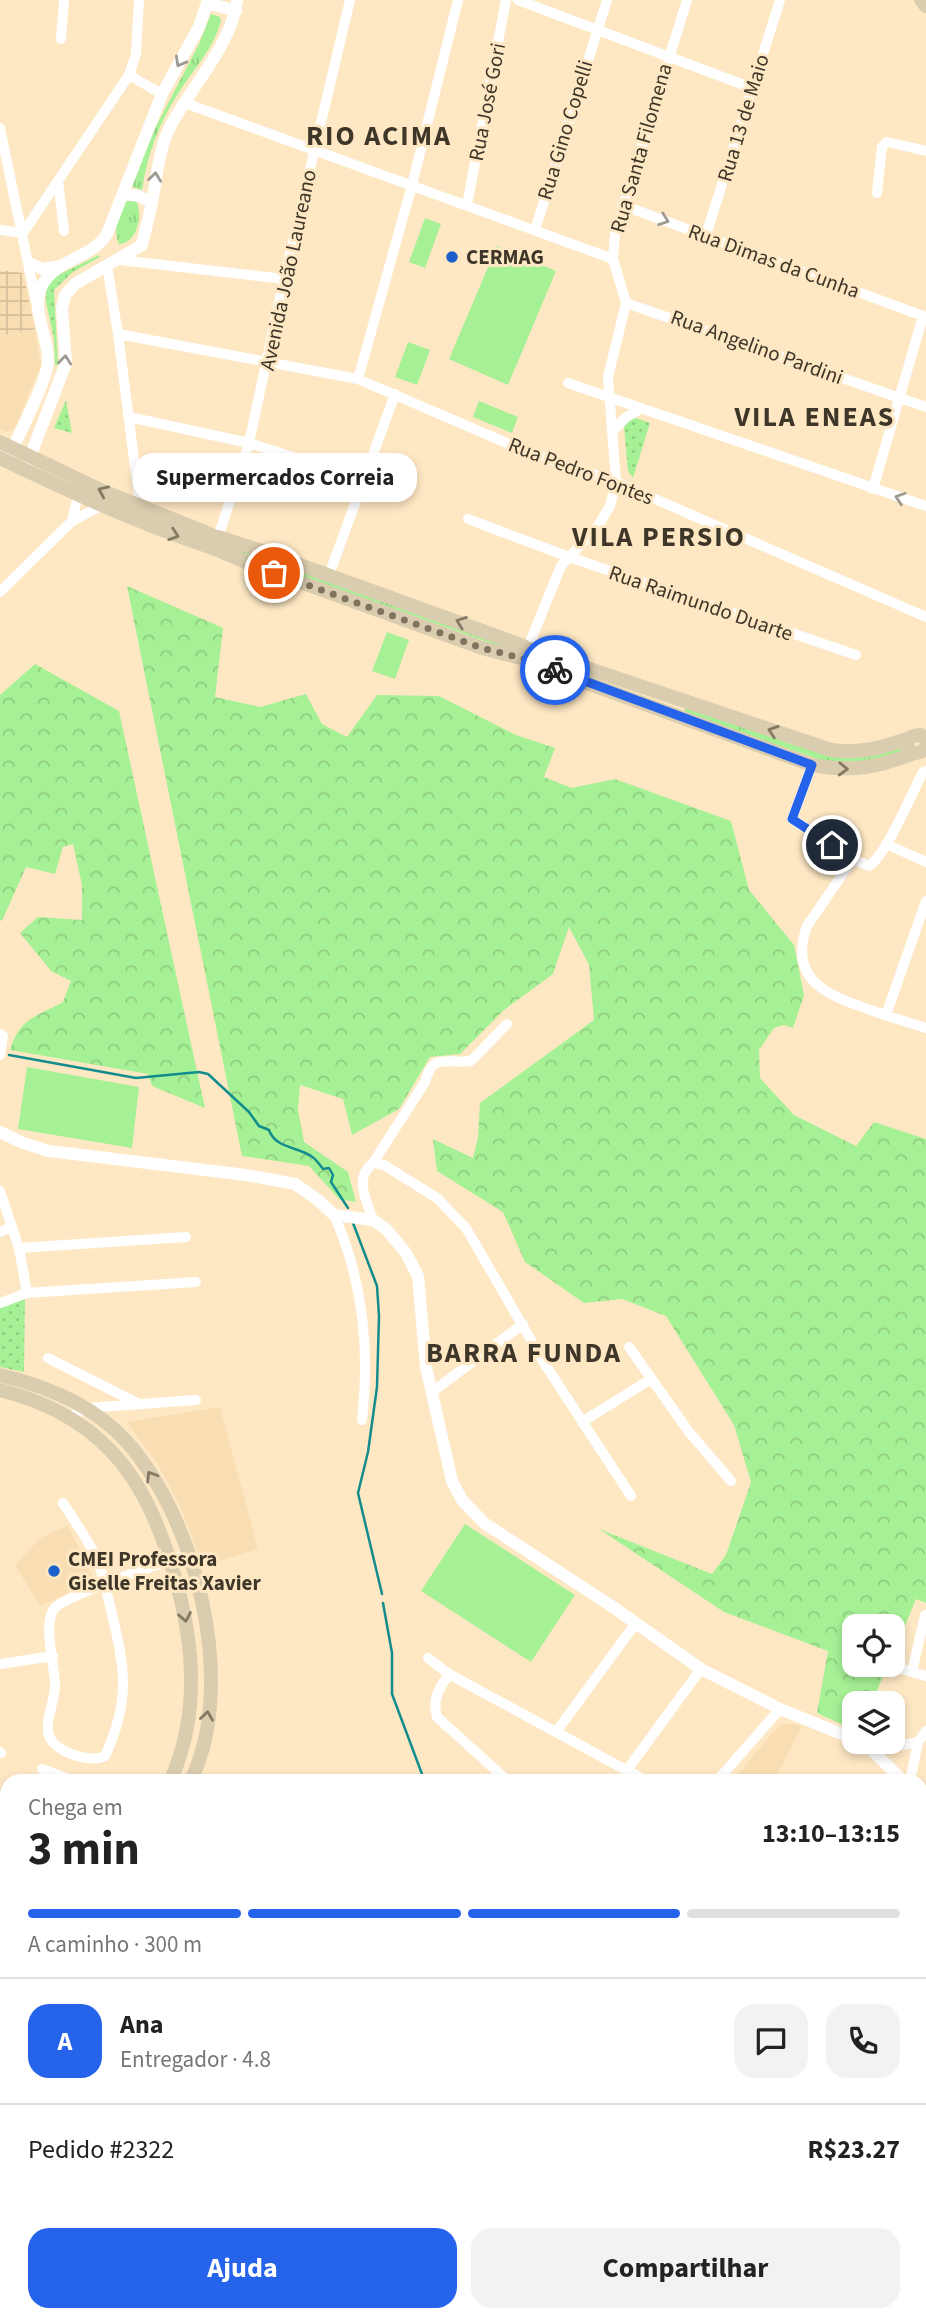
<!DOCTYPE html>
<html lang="pt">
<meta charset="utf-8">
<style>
:root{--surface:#fff;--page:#f2f2f2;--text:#222;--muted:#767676;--line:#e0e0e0;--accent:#2563eb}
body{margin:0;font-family:"Source Sans 3",sans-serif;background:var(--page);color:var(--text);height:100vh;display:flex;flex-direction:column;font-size:26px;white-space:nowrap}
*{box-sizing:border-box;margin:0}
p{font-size:23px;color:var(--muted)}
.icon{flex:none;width:38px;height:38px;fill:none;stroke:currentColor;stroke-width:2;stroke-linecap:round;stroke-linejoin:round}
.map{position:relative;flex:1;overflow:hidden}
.drawer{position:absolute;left:0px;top:1774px;width:928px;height:548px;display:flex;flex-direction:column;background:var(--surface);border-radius:21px 21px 0 0;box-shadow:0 4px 10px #0003}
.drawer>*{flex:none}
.controls{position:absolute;left:842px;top:1614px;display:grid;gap:14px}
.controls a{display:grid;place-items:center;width:63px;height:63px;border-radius:14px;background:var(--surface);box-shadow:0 4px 10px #0003;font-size:35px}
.pin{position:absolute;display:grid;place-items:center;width:60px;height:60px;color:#fff;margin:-30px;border:4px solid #fff;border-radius:50%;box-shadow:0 2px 7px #0007}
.courier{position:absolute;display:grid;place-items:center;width:70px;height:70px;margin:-35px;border:5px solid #2563eb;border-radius:50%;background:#fff;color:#222;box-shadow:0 2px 9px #0007}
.bubble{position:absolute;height:49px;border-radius:21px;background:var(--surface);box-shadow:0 4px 10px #0003;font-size:23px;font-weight:700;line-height:49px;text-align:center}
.summary em{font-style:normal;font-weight:700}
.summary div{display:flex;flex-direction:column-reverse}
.summary{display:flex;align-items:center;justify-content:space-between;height:119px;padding:0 28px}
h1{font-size:46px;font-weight:700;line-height:52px}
.bar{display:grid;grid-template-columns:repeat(4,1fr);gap:10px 7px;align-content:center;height:84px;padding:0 28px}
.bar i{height:9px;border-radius:5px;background:var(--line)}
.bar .selected{background:var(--accent)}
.bar p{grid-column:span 4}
.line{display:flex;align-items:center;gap:18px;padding:0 28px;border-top:2px solid var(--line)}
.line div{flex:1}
.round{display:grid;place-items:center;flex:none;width:74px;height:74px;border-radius:21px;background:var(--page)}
.action{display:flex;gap:14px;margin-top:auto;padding:14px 28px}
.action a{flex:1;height:80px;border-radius:21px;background:var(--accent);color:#fff;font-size:28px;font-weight:700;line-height:80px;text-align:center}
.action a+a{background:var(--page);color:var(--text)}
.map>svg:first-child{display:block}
.built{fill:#f9deb4}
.industrial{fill:url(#industrial-grid)}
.grass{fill:url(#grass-tufts)}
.forest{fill:url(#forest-crowns)}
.cemetery{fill:url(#cemetery-stones)}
.park{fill:url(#park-dots)}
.pitch{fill:#a6f095}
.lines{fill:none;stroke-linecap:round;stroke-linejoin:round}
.stream{stroke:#138c8d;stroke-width:2.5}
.minor{stroke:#fff;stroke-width:10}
.tertiary{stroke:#fff;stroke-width:12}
.secondary{stroke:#daccae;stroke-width:14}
.oneway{stroke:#9e9a94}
.oneway2{stroke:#847a64}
.done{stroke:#81745f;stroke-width:7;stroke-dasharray:0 12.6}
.route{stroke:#2563eb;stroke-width:9}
.poi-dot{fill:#1d60cb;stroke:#fee8c4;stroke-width:2.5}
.labels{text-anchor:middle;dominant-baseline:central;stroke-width:6;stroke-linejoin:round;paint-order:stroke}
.street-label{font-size:21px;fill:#3e3628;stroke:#fee8c4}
.poi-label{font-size:21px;font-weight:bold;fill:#3e3628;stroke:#fee8c4;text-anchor:start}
.district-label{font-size:28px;font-weight:bold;letter-spacing:2px;fill:#3e3628;stroke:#fee8c4}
</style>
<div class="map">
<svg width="926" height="2321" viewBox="0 0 926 2321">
<defs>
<pattern id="industrial-grid" width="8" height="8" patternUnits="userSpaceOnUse" patternTransform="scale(1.75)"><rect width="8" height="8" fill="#f9deb4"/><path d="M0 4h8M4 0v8" fill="none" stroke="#d6bf9b"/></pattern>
<pattern id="grass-tufts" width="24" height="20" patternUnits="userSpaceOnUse" patternTransform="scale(1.75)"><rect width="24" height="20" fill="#a6f095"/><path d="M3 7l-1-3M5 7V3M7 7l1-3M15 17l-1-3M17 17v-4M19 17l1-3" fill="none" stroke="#90ce80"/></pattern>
<pattern id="forest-crowns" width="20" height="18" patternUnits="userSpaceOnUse" patternTransform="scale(1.75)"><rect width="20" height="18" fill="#a6f095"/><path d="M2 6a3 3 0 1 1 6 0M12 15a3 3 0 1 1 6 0" fill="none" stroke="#90ce80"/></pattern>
<pattern id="cemetery-stones" width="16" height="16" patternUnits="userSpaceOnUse" patternTransform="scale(1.75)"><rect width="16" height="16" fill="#a6f095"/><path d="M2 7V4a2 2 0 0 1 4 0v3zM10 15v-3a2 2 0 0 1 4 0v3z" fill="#90ce80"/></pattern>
<pattern id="park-dots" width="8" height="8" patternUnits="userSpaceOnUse" patternTransform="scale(1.75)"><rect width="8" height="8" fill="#a6f095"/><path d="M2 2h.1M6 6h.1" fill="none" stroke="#90ce80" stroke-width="1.8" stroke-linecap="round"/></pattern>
</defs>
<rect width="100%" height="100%" fill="#fee8c4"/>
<!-- built -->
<path class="built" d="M 35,329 L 41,365 L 15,427 L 12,430 L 5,432 L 0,429 L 0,336 Z
M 220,1407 L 258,1549 L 203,1566 L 180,1506 L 157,1463 L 127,1422 Z
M 68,1525 L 93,1577 L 86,1584 L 40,1606 L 15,1565 L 39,1539 Z
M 790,1723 L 802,1726 L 775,1779 L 732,1782 L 771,1734 L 780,1725 Z"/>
<!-- industrial -->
<path class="industrial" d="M 0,270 L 23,273 L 35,329 L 0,336 Z"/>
<!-- grass -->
<path class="grass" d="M 211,14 L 220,17 L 221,21 C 214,48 194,69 179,92 C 160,121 147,155 142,190 L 130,186 L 150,138 L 199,44 Z
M 130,200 L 136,201 C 144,215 136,244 119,244 C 112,228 119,218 125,202 Z
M 226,545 L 517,648 L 513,651 L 225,549 Z
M 686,707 L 751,727 L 784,742 L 826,755 L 900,747 L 903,754 L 877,761 L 824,761 L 687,714 L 685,710 Z"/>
<!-- forest -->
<path class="forest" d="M 127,586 L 223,628 L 215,697 L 260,707 L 306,694 L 322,724 L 347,737 L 377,695 L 439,696 L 516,735 L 555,748 L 544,777 L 572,788 L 615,779 L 731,821 L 749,890 L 794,945 L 804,995 L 793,1028 L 784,1025 L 774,1028 L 759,1050 L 760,1078 L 794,1115 L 856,1146 L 874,1122 L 926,1139 L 926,1603 L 916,1599 L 893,1655 L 892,1626 L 854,1626 L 854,1664 L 888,1664 L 872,1703 L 854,1703 L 854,1730 L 817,1713 L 828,1651 L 724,1612 L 599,1529 L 712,1574 L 726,1555 L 751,1482 L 734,1425 L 666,1316 L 622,1299 L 584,1303 L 525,1262 L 503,1212 L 437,1171 L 433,1139 L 473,1158 L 478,1137 L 480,1103 L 594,1020 L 589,965 L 569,927 L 553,974 L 504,1010 L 460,1054 L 430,1057 L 399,1109 L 352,1135 L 343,1099 L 300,1085 L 298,1110 L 304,1142 L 348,1172 L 356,1202 L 339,1199 L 309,1166 L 242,1156 Z
M 35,664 L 119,711 L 205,1108 L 152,1086 L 148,1074 L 10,1050 C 20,1018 35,1017 63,1002 L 71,981 L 51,971 L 20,933 L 38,917 L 82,920 L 82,885 L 73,844 L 63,847 L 55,874 L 26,867 L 2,921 L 0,920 L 0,695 Z
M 310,2315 L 603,2315 L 593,2321 L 298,2321 Z"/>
<!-- cemetery -->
<path class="cemetery" d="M 52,2315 L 304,2315 L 298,2321 L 54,2321 Z"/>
<!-- park -->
<path class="park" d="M 99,255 L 100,257 L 73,272 L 54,290 L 58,365 L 55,365 L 54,339 L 46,302 L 46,286 L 52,278 Z
M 66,400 L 72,433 L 54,428 Z
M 636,418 L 650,423 L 633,478 L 628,471 L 624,427 L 629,420 Z
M 25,1297 L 24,1372 L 0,1367 L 0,1306 Z
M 0,2267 L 7,2287 L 7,2315 L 17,2315 L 19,2321 L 0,2321 Z"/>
<!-- pitch -->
<path class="pitch" d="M 425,218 L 441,224 L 425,268 L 409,262 Z
M 497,246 L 556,271 L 508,385 L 449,359 Z
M 408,342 L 430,350 L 417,385 L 395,377 Z
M 479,401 L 518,417 L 512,433 L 473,417 Z
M 387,632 L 409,640 L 395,679 L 372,671 Z
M 27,1067 L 139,1087 L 132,1148 L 18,1129 Z
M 465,1524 L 575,1595 L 531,1662 L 421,1591 Z"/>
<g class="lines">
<!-- stream -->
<path class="stream" d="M 9,1055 L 136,1078 L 199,1072 L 208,1074 L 249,1112 L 259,1126 L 269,1130 C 275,1148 298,1147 311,1156 C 316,1159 320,1165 323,1169 L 329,1168 L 333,1175 L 331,1182 L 348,1208
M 353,1223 L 377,1286 L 379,1316 L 377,1387 L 368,1452 L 358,1493 L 382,1594
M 383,1603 L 392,1653 L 392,1694 L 425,1782
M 920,2072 L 926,2068"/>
<!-- minor -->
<path class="minor" d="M 518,0 L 752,88
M 61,39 L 64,0
M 129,75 L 162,94
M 185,103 L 613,259
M 0,128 L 36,302
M 58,181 L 64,231
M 877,193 L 882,147 L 887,142 L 926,151
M 467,205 L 506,0
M 622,205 L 926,317
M 0,230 L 23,233 L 129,75 L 136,54 L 139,0
M 535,230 L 607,0
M 706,235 L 780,0
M 120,260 L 284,279
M 107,265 L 118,334 L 140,506
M 626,303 L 926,407
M 118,334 L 358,379 L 525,451 L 616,482 L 926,617
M 358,379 L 412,185 L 458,0
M 568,383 L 926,506
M 129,417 L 249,443 L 364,480
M 612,432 L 625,418 L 642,408
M 873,489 L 923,316
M 468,519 L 569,557 L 856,655
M 72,521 L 78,495
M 218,537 L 249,443 L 284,279 L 350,0
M 329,575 L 395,394
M 0,592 L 72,521 L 101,506
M 528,647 L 561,566 L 598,526 L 610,506 L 616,482 L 608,377 L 626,303 L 613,259 L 615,233 L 687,0
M 812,765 L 792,819 L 853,859 L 869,866 C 886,855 912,793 923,772 L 926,771
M 886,844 L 926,862
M 853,859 L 807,926 C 788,979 826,995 868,1009 C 887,1016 907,1022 926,1028
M 886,1015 L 926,901
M 0,1034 L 3,1036 L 0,1055
M 373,1163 L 425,1082 C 433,1052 446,1064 471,1061 L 507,1024
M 0,1191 L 19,1248 L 27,1293
M 334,1215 C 363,1280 370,1350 362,1420
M 373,1220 C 367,1201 353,1178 373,1163 L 384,1165 L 437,1198 L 466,1228 L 546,1366 L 631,1496
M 0,1232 L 11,1227
M 19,1248 L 186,1237
M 0,1303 L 27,1293 L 196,1282
M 629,1347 L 689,1432 L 731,1481
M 48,1358 L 137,1403
M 432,1392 L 523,1324
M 69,1418 L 86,1408 L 196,1400
M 582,1422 L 651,1379
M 63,1503 C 73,1518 83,1533 92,1549 C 102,1568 106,1589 111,1610 C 125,1668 131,1700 105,1756 C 90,1764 55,1752 49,1736 C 44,1720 56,1700 55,1683 C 54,1664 43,1624 54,1609 C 66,1594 164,1563 188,1554
M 428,1658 L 449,1674 L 648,1782
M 0,1664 L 53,1656
M 894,1667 L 926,1676
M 912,1672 L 925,1615
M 449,1674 C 439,1688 432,1699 437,1717 L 509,1782
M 556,1732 L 636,1623
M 873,1751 L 918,1742
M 0,1752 L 1,1753
M 42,1769 L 76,1782
M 627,1770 L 701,1669
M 716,1782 L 780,1709
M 910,1782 L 918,1742 L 926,1731
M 0,1896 L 7,1901
M 920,1899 L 926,1891"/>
<!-- tertiary -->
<path class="tertiary" d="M 208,3 L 236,11
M 123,194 L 139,196 L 152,203
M 29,263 L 43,269 L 60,266
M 9,457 C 19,434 46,383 48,362 C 49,336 31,312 41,288 C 53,259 92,259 107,234 L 162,94 L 199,27 L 208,0
M 25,470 L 66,363 L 62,309 L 65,295 L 75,284 L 142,245 C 145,231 149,217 152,203 C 157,177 158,153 169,129 C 189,89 232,45 237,0
M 0,1132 L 23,1143 L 49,1151 L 246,1175 L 295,1184 L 318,1200 L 334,1215 L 373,1220 L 386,1229 L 406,1253 L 418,1276 L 426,1367 L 452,1481 L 462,1500 L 484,1523 L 610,1605 L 701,1669 L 780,1709 L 854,1739
M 858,1741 L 873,1751 L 904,1782
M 920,1799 L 926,1805"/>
<!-- secondary -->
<path class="secondary" d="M 921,0 L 926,6
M 0,442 L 103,491 L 212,535
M 0,458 C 69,491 137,523 210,547
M 218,537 L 256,549 L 524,646
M 213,548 L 251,564 L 482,648 L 521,658
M 530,649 L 831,750 C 862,754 880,748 910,738
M 524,660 L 812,765 C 852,772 877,768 914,753
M 926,740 L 921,735 C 897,734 909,765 926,748
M 0,1375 C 46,1386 94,1405 126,1441 C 196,1518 239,1685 190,1782
M 0,1390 C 40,1400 78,1418 107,1447 C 138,1477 156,1517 169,1558 C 193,1631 203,1709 170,1782
M 0,2103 L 7,2089
M 0,2127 L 7,2115"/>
</g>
<!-- one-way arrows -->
<defs><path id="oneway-chevron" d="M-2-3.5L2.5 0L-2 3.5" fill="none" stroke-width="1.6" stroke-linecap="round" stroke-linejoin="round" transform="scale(1.75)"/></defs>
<g class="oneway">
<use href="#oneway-chevron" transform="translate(180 62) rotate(119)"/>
<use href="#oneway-chevron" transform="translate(155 177) rotate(-83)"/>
<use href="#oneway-chevron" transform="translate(664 220) rotate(20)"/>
<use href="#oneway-chevron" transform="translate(65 360) rotate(-84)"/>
<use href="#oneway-chevron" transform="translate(900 498) rotate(-162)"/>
</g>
<g class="oneway2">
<use href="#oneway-chevron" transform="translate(103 491) rotate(-156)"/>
<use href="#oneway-chevron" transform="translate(174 535) rotate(19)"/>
<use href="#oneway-chevron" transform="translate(461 622) rotate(-160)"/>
<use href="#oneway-chevron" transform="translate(773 731) rotate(-161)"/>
<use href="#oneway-chevron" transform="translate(843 769) rotate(2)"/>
<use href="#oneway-chevron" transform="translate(151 1476) rotate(-122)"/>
<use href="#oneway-chevron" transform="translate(185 1617) rotate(80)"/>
<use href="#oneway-chevron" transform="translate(207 1716) rotate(-82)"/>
</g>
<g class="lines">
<!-- done -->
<path class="done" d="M 274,573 L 482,648 L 521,658 L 555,670"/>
<!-- route -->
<path class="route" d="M 555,670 L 812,765 L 792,819 L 832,845"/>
</g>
<!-- markers -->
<g class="poi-dot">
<circle cx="452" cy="257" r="7"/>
<circle cx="54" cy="1571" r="7"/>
</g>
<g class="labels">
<!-- street labels -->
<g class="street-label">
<text transform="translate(487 102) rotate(-79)">Rua José Gori</text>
<text transform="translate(743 118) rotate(-73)">Rua 13 de Maio</text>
<text transform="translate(565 130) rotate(-73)">Rua Gino Copelli</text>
<text transform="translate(641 148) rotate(-74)">Rua Santa Filomena</text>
<text transform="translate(774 261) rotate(20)">Rua Dimas da Cunha</text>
<text transform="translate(288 270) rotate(-78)">Avenida João Laureano</text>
<text transform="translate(757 347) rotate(20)">Rua Angelino Pardini</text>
<text transform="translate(581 471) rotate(21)">Rua Pedro Fontes</text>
<text transform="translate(701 603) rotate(19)">Rua Raimundo Duarte</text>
</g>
<!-- poi labels -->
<g class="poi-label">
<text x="466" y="257">CERMAG</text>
<text x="68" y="1559">CMEI Professora<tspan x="68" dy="24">Giselle Freitas Xavier</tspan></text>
</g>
<!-- district labels -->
<g class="district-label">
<text x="379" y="136">RIO ACIMA</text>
<text x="815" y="417">VILA ENEAS</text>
<text x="659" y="537">VILA PERSIO</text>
<text x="524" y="1353">BARRA FUNDA</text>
</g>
</g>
</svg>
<div class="controls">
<a><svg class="icon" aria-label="locate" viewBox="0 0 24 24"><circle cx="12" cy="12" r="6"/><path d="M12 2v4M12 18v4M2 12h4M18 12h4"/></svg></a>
<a><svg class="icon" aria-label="layers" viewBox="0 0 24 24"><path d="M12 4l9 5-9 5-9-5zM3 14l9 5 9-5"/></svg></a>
</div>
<div class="pin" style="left:274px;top:573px;background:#ea580c"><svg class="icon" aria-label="bag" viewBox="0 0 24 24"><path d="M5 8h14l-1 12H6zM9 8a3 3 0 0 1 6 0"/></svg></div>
<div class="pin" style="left:832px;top:845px;background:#1f2937"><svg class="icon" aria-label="home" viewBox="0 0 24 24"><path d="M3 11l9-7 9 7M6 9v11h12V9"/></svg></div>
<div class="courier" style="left:555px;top:670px"><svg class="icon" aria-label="bike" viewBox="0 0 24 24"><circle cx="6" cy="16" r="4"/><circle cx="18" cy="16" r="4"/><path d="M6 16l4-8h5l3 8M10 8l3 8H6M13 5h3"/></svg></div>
<div class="bubble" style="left:133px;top:453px;width:284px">Supermercados Correia</div>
<section class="drawer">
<div class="summary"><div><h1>3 min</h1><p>Chega em</p></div><em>13:10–13:15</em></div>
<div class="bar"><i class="selected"></i><i class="selected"></i><i class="selected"></i><i></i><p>A caminho · 300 m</p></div>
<div class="line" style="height:126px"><b class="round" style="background:var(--accent);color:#fff">A</b><div><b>Ana</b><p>Entregador · 4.8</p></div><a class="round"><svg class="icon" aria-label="chat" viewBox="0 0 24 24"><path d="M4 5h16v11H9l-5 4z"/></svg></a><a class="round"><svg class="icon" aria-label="phone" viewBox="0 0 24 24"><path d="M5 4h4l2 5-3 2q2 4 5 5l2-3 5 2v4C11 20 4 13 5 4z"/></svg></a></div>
<div class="line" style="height:91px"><div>Pedido #2322</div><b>R$23.27</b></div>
<div class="action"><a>Ajuda</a><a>Compartilhar</a></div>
</section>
</div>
